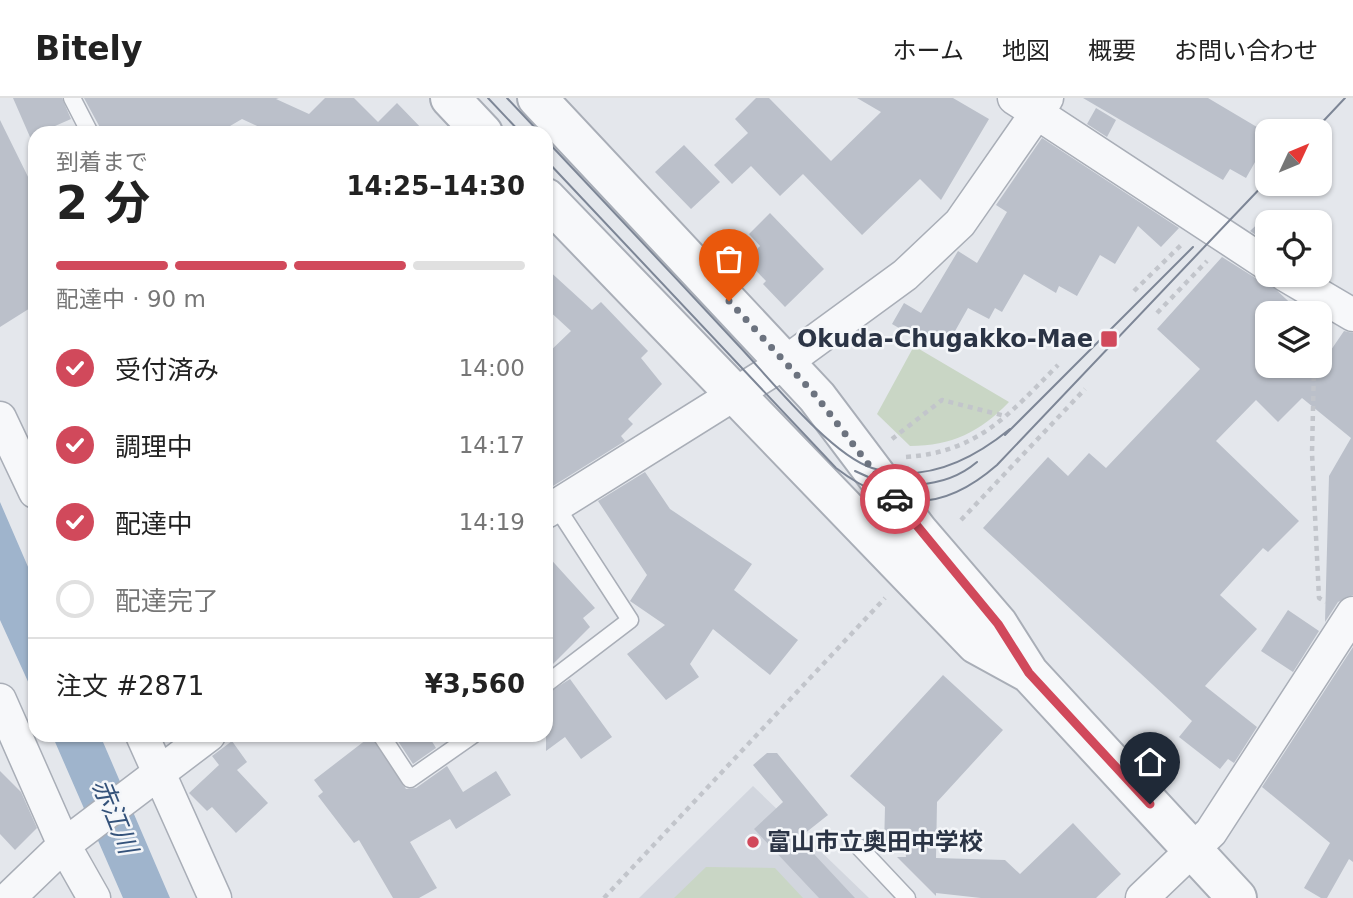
<!DOCTYPE html>
<html lang="ja">
<meta charset="utf-8">
<style>
:root{--surface:#fff;--page:#f2f2f2;--text:#222;--muted:#767676;--line:#e0e0e0;--accent:#d1495b}
body{margin:0;font-family:"DejaVu Sans","Noto Sans JP",sans-serif;background:var(--page);color:var(--text);height:100vh;display:flex;flex-direction:column;font-size:26px;white-space:nowrap}
*{box-sizing:border-box;margin:0}
p{font-size:23px;color:var(--muted)}
.icon{flex:none;width:38px;height:38px;fill:none;stroke:currentColor;stroke-width:2;stroke-linecap:round;stroke-linejoin:round}
.map{position:relative;flex:1;overflow:hidden}
.drawer{position:absolute;left:28px;top:28px;width:525px;height:616px;display:flex;flex-direction:column;background:var(--surface);border-radius:21px;box-shadow:0 2px 5px #0004}
.drawer>*{flex:none}
.needle{width:46px;rotate:46deg}
.tools{position:absolute;left:1255px;top:21px;display:grid;gap:14px}
.tools a{display:grid;place-items:center;width:77px;height:77px;border-radius:14px;background:var(--surface);box-shadow:0 2px 5px #0004;font-size:35px}
.pin{position:absolute;display:grid;place-items:center;width:60px;height:60px;color:#fff;margin:-72px -30px;border-radius:50% 50% 50% 0;rotate:-45deg;box-shadow:0 0 7px #0007}
.pin .icon{rotate:45deg}
.courier{position:absolute;display:grid;place-items:center;width:70px;height:70px;margin:-35px;border:5px solid #d1495b;border-radius:50%;background:#fff;color:#222;box-shadow:0 2px 9px #0007}
.head em{font-style:normal;font-weight:700}
.head div{display:flex;flex-direction:column-reverse}
.head{display:flex;align-items:center;justify-content:space-between;height:119px;padding:0 28px}
h1{font-size:46px;font-weight:700;line-height:52px}
.bar{display:grid;grid-template-columns:repeat(4,1fr);gap:10px 7px;align-content:center;height:84px;padding:0 28px}
.bar i{height:9px;border-radius:5px;background:var(--line)}
.bar .on{background:var(--accent)}
.bar p{grid-column:span 4}
.line{display:flex;align-items:center;gap:18px;padding:0 28px;border-top:2px solid var(--line)}
.line div{flex:1}
ol{padding:0 28px;list-style:none}
li{display:flex;align-items:center;gap:21px;height:77px}
li p{margin-inline-start:auto}
li .icon{padding:7px;border-radius:50%;background:var(--accent);color:#fff;stroke-width:4}
li:last-child{color:var(--muted)}
li i{width:38px;height:38px;border:4px solid var(--line);border-radius:50%}
header{display:flex;align-items:center;gap:42px;box-sizing:border-box;height:98px;padding:0 35px;background:var(--surface);border-bottom:2px solid var(--line)}
header strong{font-size:33px}
nav{display:flex;gap:38px;margin-inline-start:auto;font-size:24px}
.map>svg:first-child{display:block}
.built{fill:#d2d6de}
.green{fill:#c9d6c5}
.water{fill:#9fb4cc}
.building{fill:#bbc0ca}
.lines{fill:none;stroke-linecap:round;stroke-linejoin:round}
.service-casing{stroke:#a9aeb7;stroke-width:19}
.minor-casing{stroke:#a9aeb7;stroke-width:35}
.tertiary-casing{stroke:#a9aeb7;stroke-width:42}
.path{stroke:#c2c5cb;stroke-width:4.5;stroke-dasharray:5 5;stroke-linecap:butt}
.service{stroke:#f7f8fa;stroke-width:16}
.minor{stroke:#f7f8fa;stroke-width:32}
.tertiary{stroke:#f7f8fa;stroke-width:38}
.tram{stroke:#7d8696;stroke-width:2}
.done{stroke:#6c737f;stroke-width:7;stroke-dasharray:0 12.6}
.route{stroke:#d1495b;stroke-width:9}
.poi-dot{fill:#d1495b;stroke:#f4f6f9;stroke-width:2.5}
.labels{text-anchor:middle;dominant-baseline:central;stroke-width:5;stroke-linejoin:round;paint-order:stroke}
.poi-label{font-size:24px;font-weight:bold;fill:#2b3445;stroke:#f4f6f9;text-anchor:end}
.water-label{font-size:26px;font-style:italic;fill:#34527a;stroke:#f4f6f9}
</style>
<header>
<strong>Bitely</strong>
<nav><a>ホーム</a><a>地図</a><a>概要</a><a>お問い合わせ</a></nav>
</header>
<div class="map">
<svg width="1353" height="800" viewBox="0 0 1353 800">
<rect width="100%" height="100%" fill="#e4e7ec"/>
<!-- built -->
<path class="built" d="M 753,688 L 869,800 L 639,800 Z"/>
<!-- green -->
<path class="green" d="M 914,248 L 1009,304 C 980,334 952,348 910,348 L 877,316 Z
M 706,769 L 775,770 L 803,800 L 674,800 Z"/>
<!-- water -->
<path class="water" d="M 0,404 L 35,485 L 35,599 L 0,522 Z
M 52,637 L 100,637 L 170,800 L 123,800 Z"/>
<!-- building -->
<path class="building" d="M 13,0 L 62,0 L 71,21 L 30,39 Z
M 84,0 L 279,0 L 276,1 L 309,16 L 325,0 L 354,0 L 378,24 L 397,5 L 426,35 L 272,35 L 242,21 L 218,35 L 103,35 Z
M 756,0 L 769,0 L 831,63 L 881,14 L 857,0 L 953,0 L 989,21 L 941,102 L 920,81 L 862,137 L 803,76 L 780,98 L 751,68 L 732,86 L 714,67 L 748,35 L 735,21 Z
M 1083,0 L 1208,0 L 1267,35 L 1267,43 L 1246,80 L 1230,71 L 1223,82 Z
M 1096,10 L 1116,22 L 1107,39 L 1087,26 Z
M 0,22 L 35,93 L 35,207 L 0,229 Z
M 1042,40 L 1179,130 L 1161,149 L 1138,128 L 1115,166 L 1100,157 L 1077,198 L 1059,188 L 1056,195 L 1024,176 L 1002,214 L 995,210 L 989,221 L 968,210 L 945,251 L 935,251 L 892,226 L 904,205 L 921,215 L 958,153 L 977,165 L 1007,114 L 996,107 Z
M 684,47 L 720,84 L 691,111 L 655,74 Z
M 770,115 L 824,171 L 785,209 L 763,186 L 766,183 L 746,162 L 760,148 L 749,136 Z
M 1267,117 L 1267,144 L 1250,133 Z
M 1222,159 L 1257,181 L 1268,184 L 1301,215 L 1267,215 L 1267,268 L 1320,268 L 1344,233 L 1353,235 L 1353,497 L 1338,504 L 1325,524 L 1329,378 L 1351,340 L 1302,300 L 1278,324 L 1256,302 L 1216,343 L 1299,423 L 1268,454 L 1263,450 L 1220,497 L 1257,531 L 1205,588 L 1257,629 L 1234,665 L 1228,661 L 1220,671 L 1179,639 L 1192,623 L 983,430 L 1048,359 L 1068,378 L 1089,355 L 1106,370 L 1200,271 L 1157,231 Z
M 546,170 L 592,212 L 601,204 L 648,253 L 641,260 L 662,286 L 628,321 L 633,326 L 621,338 L 625,343 L 553,388 L 546,375 L 546,257 L 571,233 L 546,210 Z
M 645,374 L 670,411 L 752,466 L 734,492 L 798,542 L 770,577 L 713,531 L 690,566 L 699,579 L 666,602 L 627,556 L 665,527 L 630,503 L 647,477 L 598,403 Z
M 546,456 L 595,510 L 583,520 L 590,529 L 546,573 Z
M 1288,512 L 1319,533 L 1293,574 L 1261,553 Z
M 1353,549 L 1353,764 L 1349,761 L 1327,800 L 1321,800 L 1304,790 L 1330,745 L 1262,689 Z
M 943,577 L 1003,632 L 937,704 L 936,760 L 1005,762 L 1020,776 L 1073,725 L 1121,776 L 1096,800 L 981,800 L 936,795 L 936,798 L 897,759 L 906,759 L 905,750 L 884,750 L 885,709 L 850,678 Z
M 570,581 L 612,639 L 581,661 L 565,639 L 546,653 L 546,596 Z
M 394,637 L 428,637 L 436,650 L 413,666 Z
M 371,638 L 406,691 L 416,690 L 447,668 L 463,694 L 496,673 L 511,697 L 456,731 L 450,721 L 410,744 L 437,790 L 419,800 L 393,800 L 359,742 L 354,745 L 318,698 L 323,694 L 314,682 Z
M 232,643 L 247,664 L 237,672 L 268,705 L 236,735 L 212,709 L 207,713 L 189,695 L 219,667 L 212,658 Z
M 767,655 L 777,655 L 828,717 L 799,740 L 855,800 L 819,800 L 754,731 L 783,704 L 753,667 Z
M 0,673 L 21,694 L 37,730 L 15,752 L 0,736 Z"/>
<g class="lines">
<!-- service casing -->
<g class="service-casing">
<path id="service" d="M 72,0 L 90,35
M 546,586 L 630,522 L 556,408
M 381,637 L 410,681 L 473,637
M 859,749 L 907,800"/>
</g>
<!-- minor casing -->
<g class="minor-casing">
<path id="minor" d="M 1014,0 L 1267,166
M 1285,177 L 1353,217
M 0,320 L 35,394
M 546,414 L 786,264 L 905,177 L 960,125 L 1047,0
M 0,602 L 64,747 L 94,800
M 142,637 L 215,800
M 9,800 L 64,747 L 209,637
M 1142,800 L 1211,734 L 1353,515"/>
</g>
<!-- tertiary casing -->
<g class="tertiary-casing">
<path id="tertiary" d="M 450,0 L 483,35
M 537,0 L 817,299 L 918,433 L 998,526 L 1029,575 L 1237,800
M 546,100 L 976,546 L 1027,574"/>
</g>
<!-- path -->
<path class="path" d="M 1134,193 L 1181,147
M 1157,215 L 1207,163
M 1314,268 L 1312,355 L 1319,500 L 1326,504
M 892,341 L 942,302 L 1005,318
M 906,359 C 979,354 1009,316 1058,267
M 961,422 L 1085,291
M 604,800 L 885,500"/>
<!-- service -->
<use href="#service" class="service"/>
<!-- minor -->
<use href="#minor" class="minor"/>
<!-- tertiary -->
<use href="#tertiary" class="tertiary"/>
<!-- tram -->
<path class="tram" d="M 488,0 L 521,35
M 507,0 L 540,35
M 1314,33 L 1345,0
M 546,42 C 610,110 675,179 739,248 C 770,281 831,357 872,370 C 923,386 972,362 1010,331
M 546,62 L 836,370 C 894,414 942,415 997,367 L 1267,83
M 1005,337 L 1193,149
M 855,373 C 893,393 944,392 977,364"/>
</g>
<g class="lines">
<!-- done -->
<path class="done" d="M 729,203 L 817,299 L 895,401"/>
<!-- route -->
<path class="route" d="M 895,401 L 998,526 L 1029,575 L 1150,706"/>
</g>
<!-- markers -->
<g class="poi-dot">
<rect x="1100" y="232" width="18" height="18" rx="3.5"/>
<circle cx="753" cy="744" r="7"/>
</g>
<g class="labels">
<!-- poi labels -->
<g class="poi-label">
<text x="1093" y="241">Okuda-Chugakko-Mae</text>
<text x="767" y="744" text-anchor="start">富山市立奥田中学校</text>
</g>
<!-- water labels -->
<g class="water-label">
<text transform="translate(115 718) rotate(68)">赤江川</text>
</g>
</g>
</svg>
<div class="tools">
<a><svg class="needle" viewBox="-14 -14 28 28"><path d="M0-13l5 13h-10z" fill="#e53935"/><path d="M0 13l5-13h-10z" fill="#767676"/></svg></a>
<a><svg class="icon" aria-label="locate" viewBox="0 0 24 24"><circle cx="12" cy="12" r="6"/><path d="M12 2v4M12 18v4M2 12h4M18 12h4"/></svg></a>
<a><svg class="icon" aria-label="layers" viewBox="0 0 24 24"><path d="M12 4l9 5-9 5-9-5zM3 14l9 5 9-5"/></svg></a>
</div>
<div class="pin" style="left:729px;top:203px;background:#ea580c"><svg class="icon" aria-label="bag" viewBox="0 0 24 24"><path d="M5 8h14l-1 12H6zM9 8a3 3 0 0 1 6 0"/></svg></div>
<div class="pin" style="left:1150px;top:706px;background:#1f2937"><svg class="icon" aria-label="home" viewBox="0 0 24 24"><path d="M3 11l9-7 9 7M6 9v11h12V9"/></svg></div>
<div class="courier" style="left:895px;top:401px"><svg class="icon" aria-label="car" viewBox="0 0 24 24"><path d="M5 17H2v-5l4-1 3-4h7l3 4 3 1v5h-3M9 17h6M6 11h13"/><circle cx="7" cy="17" r="2"/><circle cx="17" cy="17" r="2"/></svg></div>
<section class="drawer">
<div class="head"><div><h1>2 分</h1><p>到着まで</p></div><em>14:25–14:30</em></div>
<div class="bar"><i class="on"></i><i class="on"></i><i class="on"></i><i></i><p>配達中 · 90 m</p></div>
<ol>
<li><svg class="icon" aria-label="check" viewBox="0 0 24 24"><path d="M5 12l5 5 9-10"/></svg>受付済み<p>14:00</p></li>
<li><svg class="icon" aria-label="check" viewBox="0 0 24 24"><path d="M5 12l5 5 9-10"/></svg>調理中<p>14:17</p></li>
<li><svg class="icon" aria-label="check" viewBox="0 0 24 24"><path d="M5 12l5 5 9-10"/></svg>配達中<p>14:19</p></li>
<li><i></i>配達完了</li>
</ol>
<div class="line" style="height:91px"><div>注文 #2871</div><b>¥3,560</b></div>
</section>
</div>
